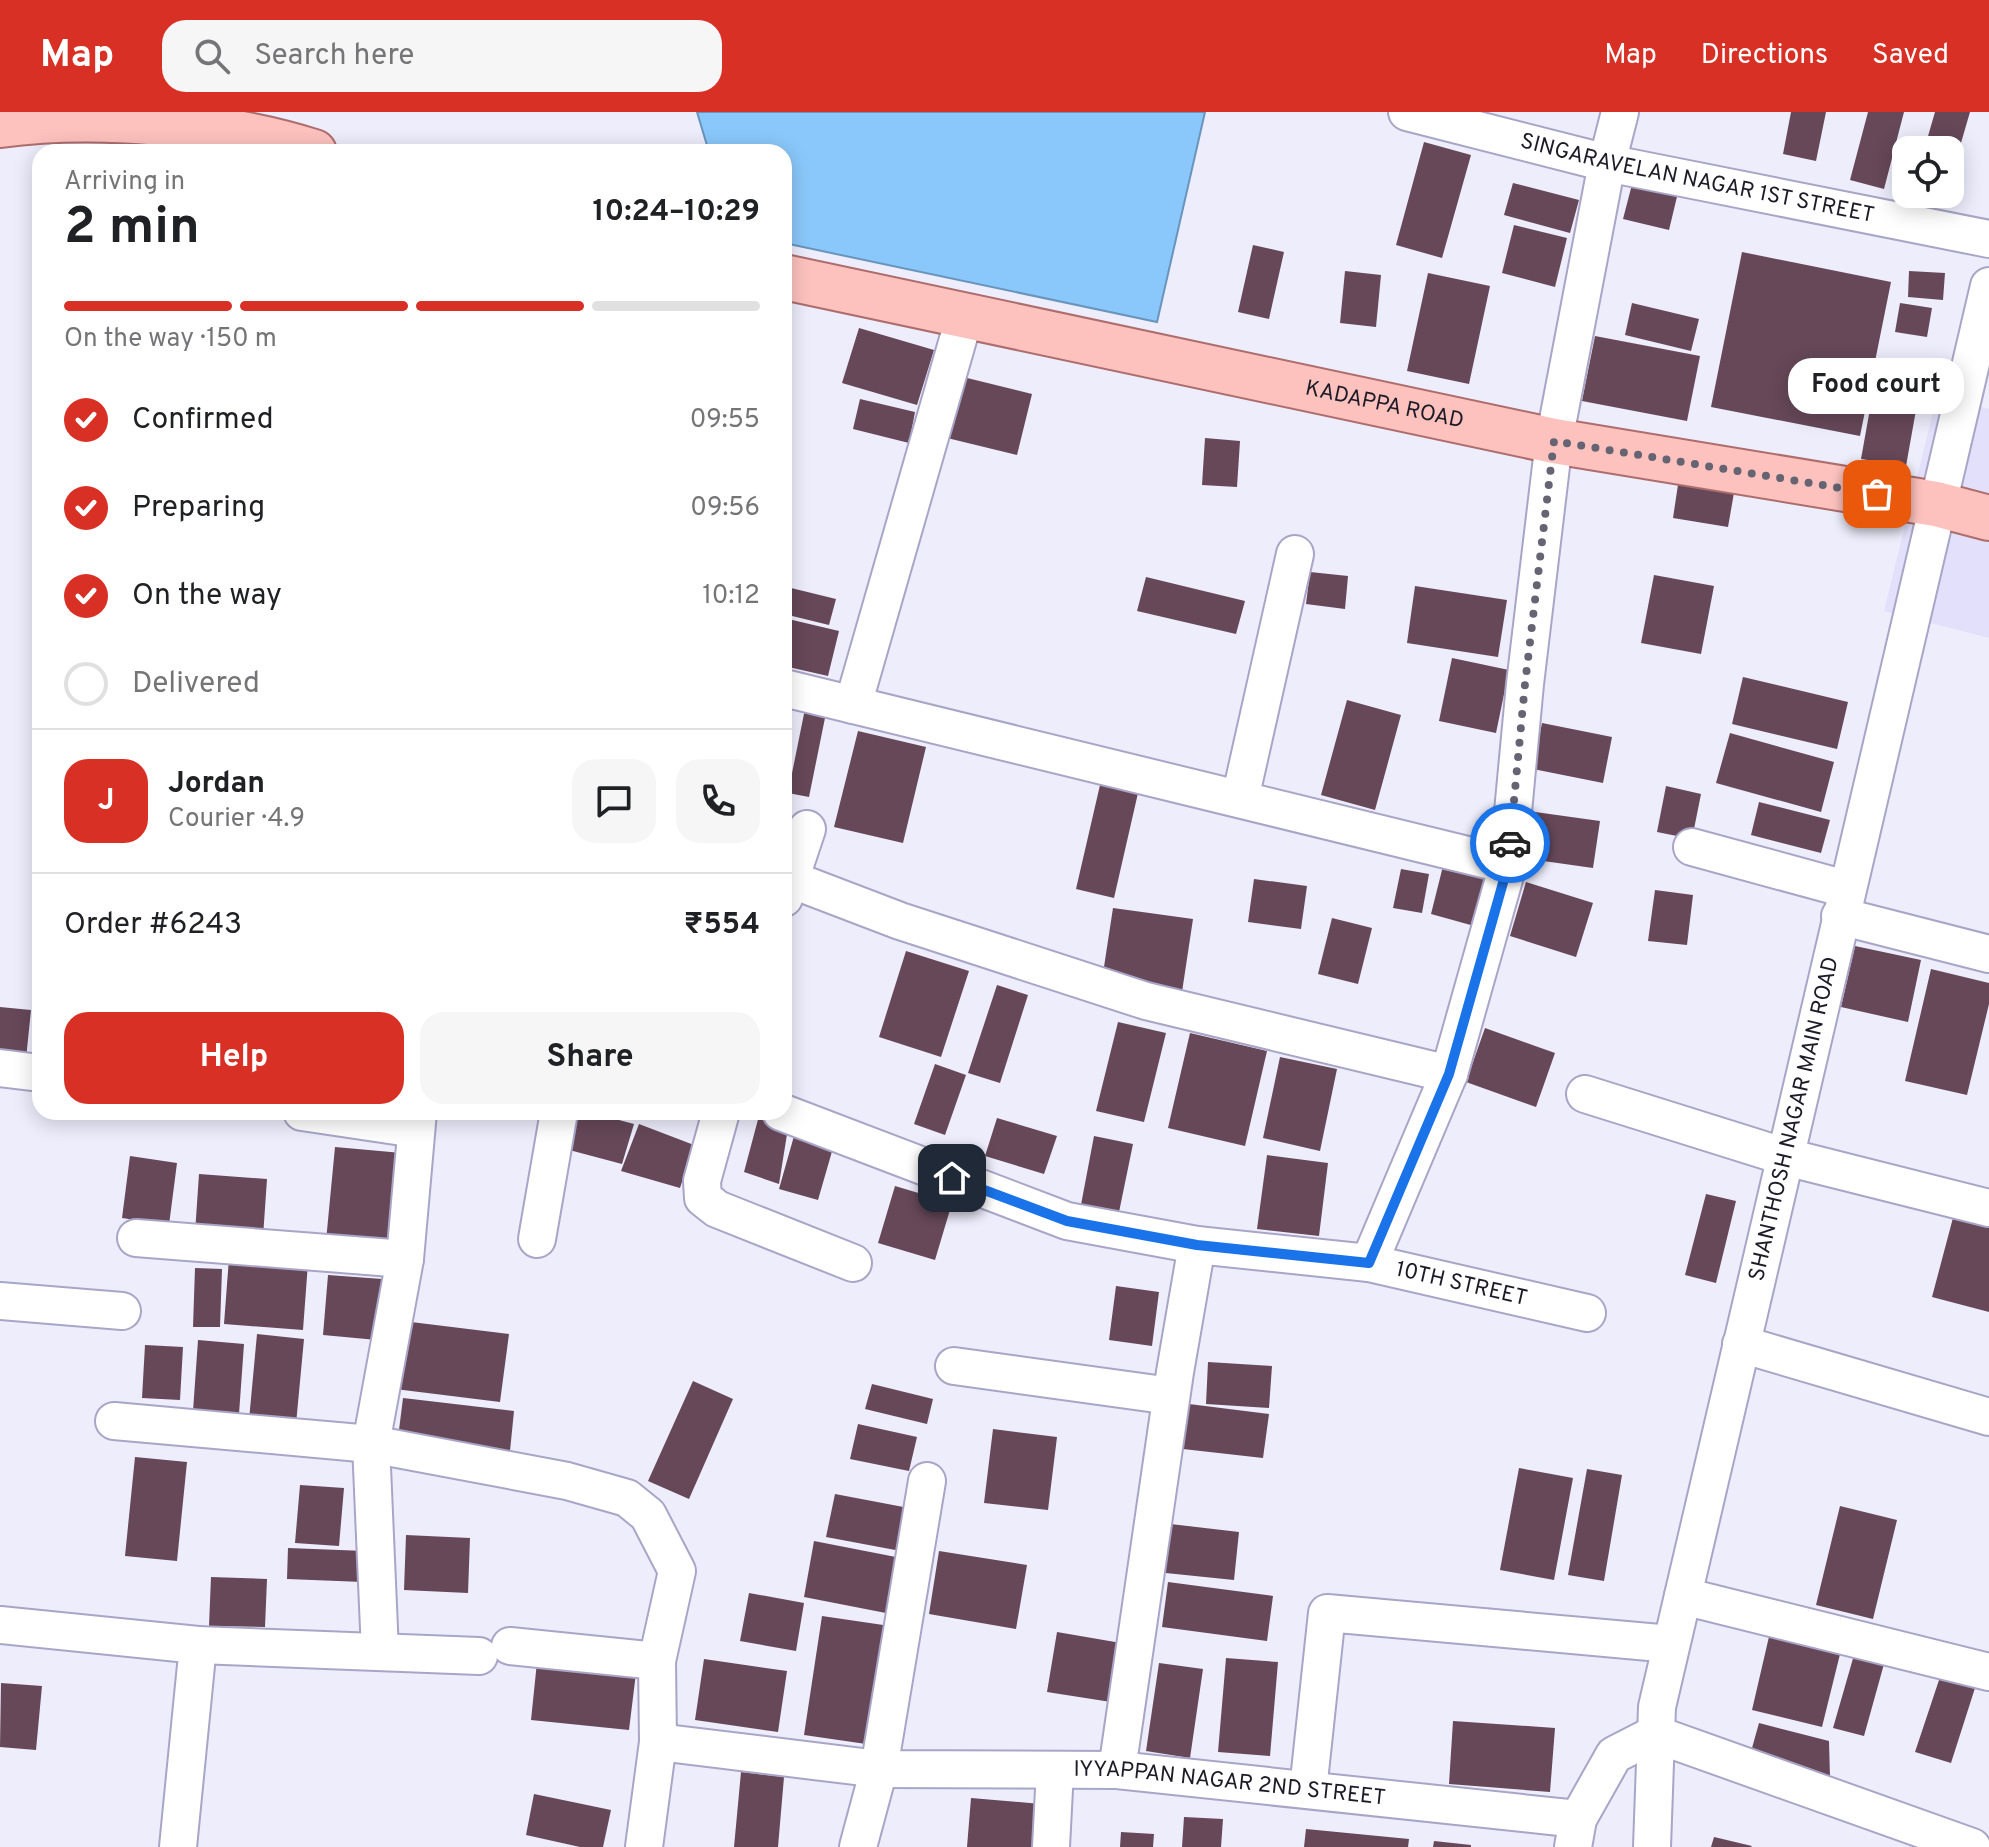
<!DOCTYPE html>
<meta charset="utf-8">
<style>
:root{--surface:#fff;--page:#f6f6f6;--text:#202124;--muted:#757577;--line:#e0e0e0;--accent:#d93025}
body{margin:0;font-family:Overpass,sans-serif;background:var(--page);color:var(--text);height:100vh;display:flex;flex-direction:column;font-size:30px;white-space:nowrap}
*{box-sizing:border-box;margin:0}
p{font-size:26px;color:var(--muted)}
.icon{flex:none;width:44px;height:44px;fill:none;stroke:currentColor;stroke-width:2;stroke-linecap:round;stroke-linejoin:round}
.map{position:relative;flex:1;overflow:hidden}
.side{position:absolute;left:32px;top:32px;width:760px;height:976px;display:flex;flex-direction:column;background:var(--surface);border-radius:24px;box-shadow:0 4px 20px #0003}
.side>*{flex:none}
.controls{position:absolute;left:1892px;top:24px;display:grid;gap:16px}
.controls a{display:grid;place-items:center;width:72px;height:72px;border-radius:16px;background:var(--surface);box-shadow:0 4px 20px #0003;font-size:40px}
.pin{position:absolute;display:grid;place-items:center;width:68px;height:68px;color:#fff;margin:-34px;border-radius:16px;box-shadow:0 4px 12px #0006}
.courier{position:absolute;display:grid;place-items:center;width:80px;height:80px;margin:-40px;border:6px solid #1a73e8;border-radius:50%;background:#fff;color:#222;box-shadow:0 2px 10px #0007}
.bubble{position:absolute;height:56px;border-radius:24px;background:var(--surface);box-shadow:0 4px 20px #0003;font-size:26px;font-weight:700;line-height:56px;text-align:center}
.overview em{font-style:normal;font-weight:700}
.overview div{display:flex;flex-direction:column-reverse}
.overview{display:flex;align-items:center;justify-content:space-between;height:136px;padding:0 32px}
h1{font-size:52px;font-weight:700;line-height:60px}
.bar{display:grid;grid-template-columns:repeat(4,1fr);gap:12px 8px;align-content:center;height:96px;padding:0 32px}
.bar i{height:10px;border-radius:6px;background:var(--line)}
.bar .active{background:var(--accent)}
.bar p{grid-column:span 4}
.line{display:flex;align-items:center;gap:20px;padding:0 32px;border-top:2px solid var(--line)}
.line div{flex:1}
.round{display:grid;place-items:center;flex:none;width:84px;height:84px;border-radius:24px;background:var(--page)}
ol{padding:0 32px;list-style:none}
li{display:flex;align-items:center;gap:24px;height:88px}
li p{margin-inline-start:auto}
li .icon{padding:8px;border-radius:50%;background:var(--accent);color:#fff;stroke-width:4}
li:last-child{color:var(--muted)}
li i{width:44px;height:44px;border:4px solid var(--line);border-radius:50%}
.button{display:flex;gap:16px;margin-top:auto;padding:16px 32px}
.button a{flex:1;height:92px;border-radius:24px;background:var(--accent);color:#fff;font-size:32px;font-weight:700;line-height:92px;text-align:center}
.button a+a{background:var(--page);color:var(--text)}
header{display:flex;align-items:center;gap:48px;box-sizing:border-box;height:112px;padding:0 40px;background:var(--accent);color:#fff}
header strong{font-size:38px}
nav{display:flex;gap:44px;margin-inline-start:auto;font-size:28px}
.search{width:560px;height:72px;background:var(--page);display:flex;align-items:center;gap:20px;box-sizing:border-box;padding:0 28px;border-radius:24px;color:var(--muted);font-size:30px}
.map>svg:first-child{display:block}
.built{fill:#e2e0fa}
.water{fill:#8ac8fb;stroke:#6994bb;stroke-width:2}
.building{fill:#664859}
.lines{fill:none;stroke-linecap:round;stroke-linejoin:round}
.minor-casing{stroke:#a9a5c7;stroke-width:40}
.major-casing{stroke:#ad6d6d;stroke-width:48}
.minor{stroke:#fff;stroke-width:36}
.major{stroke:#fdc2be;stroke-width:44}
.done{stroke:#666472;stroke-width:8;stroke-dasharray:0 14.4}
.route{stroke:#1a73e8;stroke-width:10}
.labels{text-anchor:middle;dominant-baseline:central;stroke-width:8;stroke-linejoin:round;paint-order:stroke}
.street-label{font-size:22px;fill:#1c1b27;stroke:#fcfcfc}
</style>
<header>
<strong>Map</strong>
<div class="search"><svg class="icon" aria-label="search" viewBox="0 0 24 24"><circle cx="10" cy="10" r="6"/><path d="M15 15l6 6"/></svg>Search here</div>
<nav><a>Map</a><a>Directions</a><a>Saved</a></nav>
</header>
<div class="map">
<svg width="1989" height="1735" viewBox="0 0 1989 1735">
<rect width="100%" height="100%" fill="#eeedfc"/>
<!-- built -->
<path class="built" d="M 1937,284 L 1989,297 L 1989,526 L 1884,499 Z"/>
<!-- water -->
<path class="water" d="M 697,0 L 1205,0 L 1157,210 L 784,131 L 784,40 L 709,40 Z"/>
<!-- building -->
<path class="building" d="M 1791,0 L 1826,0 L 1816,49 L 1783,42 Z
M 1868,0 L 1904,0 L 1884,77 L 1850,68 Z
M 1935,0 L 1970,0 L 1956,48 L 1950,46 L 1950,38 L 1924,38 Z
M 1424,30 L 1471,43 L 1442,146 L 1396,133 Z
M 1636,57 L 1681,68 L 1669,118 L 1623,107 Z
M 1513,71 L 1579,88 L 1570,121 L 1504,103 Z
M 1514,113 L 1567,126 L 1555,175 L 1502,161 Z
M 1253,133 L 1284,140 L 1269,207 L 1238,200 Z
M 1742,140 L 1891,170 L 1860,324 L 1711,295 Z
M 1345,159 L 1381,163 L 1376,215 L 1340,211 Z
M 1909,159 L 1945,161 L 1943,188 L 1908,185 Z
M 1428,161 L 1490,174 L 1469,272 L 1407,259 Z
M 1632,191 L 1699,207 L 1691,239 L 1625,223 Z
M 1900,191 L 1932,196 L 1927,225 L 1895,220 Z
M 859,216 L 934,238 L 917,293 L 842,271 Z
M 1595,224 L 1700,244 L 1687,309 L 1582,289 Z
M 1878,252 L 1923,259 L 1906,354 L 1861,347 Z
M 955,263 L 1032,282 L 1017,343 L 939,324 Z
M 860,287 L 915,300 L 909,331 L 853,317 Z
M 1205,326 L 1240,329 L 1237,375 L 1202,373 Z
M 1679,366 L 1735,375 L 1728,415 L 1673,406 Z
M 1310,460 L 1348,464 L 1345,497 L 1306,492 Z
M 1654,463 L 1714,474 L 1701,542 L 1641,531 Z
M 1146,465 L 1245,489 L 1236,522 L 1137,499 Z
M 1415,474 L 1507,488 L 1498,545 L 1407,531 Z
M 787,475 L 836,487 L 829,513 L 784,502 Z
M 784,506 L 839,519 L 828,564 L 784,554 Z
M 1452,546 L 1509,558 L 1496,621 L 1439,609 Z
M 1743,565 L 1848,590 L 1837,637 L 1732,612 Z
M 1347,588 L 1401,603 L 1375,698 L 1321,683 Z
M 806,592 L 827,596 L 809,685 L 788,681 Z
M 1542,611 L 1612,625 L 1603,671 L 1533,657 Z
M 858,619 L 926,635 L 903,731 L 834,715 Z
M 1730,621 L 1834,650 L 1821,700 L 1716,671 Z
M 1100,673 L 1138,681 L 1114,786 L 1076,777 Z
M 1666,674 L 1701,682 L 1692,727 L 1657,720 Z
M 1759,690 L 1830,708 L 1821,741 L 1751,723 Z
M 1528,699 L 1600,709 L 1593,756 L 1522,746 Z
M 1444,750 L 1499,765 L 1485,817 L 1431,802 Z
M 1401,757 L 1429,762 L 1422,801 L 1393,796 Z
M 1254,767 L 1307,774 L 1301,817 L 1248,810 Z
M 1526,770 L 1593,791 L 1576,845 L 1510,824 Z
M 1655,778 L 1693,783 L 1687,833 L 1648,829 Z
M 1113,796 L 1193,807 L 1182,880 L 1102,868 Z
M 1332,806 L 1372,816 L 1358,872 L 1318,862 Z
M 1855,834 L 1921,848 L 1908,910 L 1841,895 Z
M 906,839 L 969,859 L 941,945 L 879,925 Z
M 1931,857 L 1989,871 L 1989,892 L 1967,983 L 1905,969 Z
M 997,873 L 1028,883 L 1000,971 L 968,961 Z
M 0,895 L 31,898 L 26,947 L 0,944 Z
M 1118,910 L 1166,921 L 1144,1010 L 1096,999 Z
M 1485,916 L 1555,941 L 1536,995 L 1466,970 Z
M 1190,921 L 1267,939 L 1245,1034 L 1168,1016 Z
M 1280,945 L 1337,957 L 1320,1039 L 1263,1026 Z
M 935,952 L 966,963 L 945,1023 L 914,1012 Z
M 568,1000 L 589,1000 L 634,1012 L 622,1052 L 558,1035 Z
M 760,1000 L 788,1016 L 779,1072 L 744,1060 Z
M 997,1006 L 1057,1024 L 1044,1062 L 985,1044 Z
M 639,1012 L 694,1033 L 680,1076 L 621,1059 Z
M 794,1024 L 833,1036 L 818,1088 L 779,1077 Z
M 1094,1024 L 1133,1032 L 1118,1105 L 1080,1098 Z
M 335,1035 L 402,1041 L 394,1134 L 326,1129 Z
M 1267,1043 L 1328,1051 L 1319,1124 L 1257,1117 Z
M 130,1044 L 177,1051 L 169,1113 L 122,1106 Z
M 199,1062 L 267,1067 L 263,1125 L 195,1121 Z
M 895,1074 L 952,1091 L 935,1148 L 878,1131 Z
M 1706,1082 L 1736,1089 L 1716,1171 L 1685,1163 Z
M 1954,1102 L 1989,1111 L 1989,1200 L 1932,1185 Z
M 229,1146 L 308,1151 L 303,1218 L 224,1212 Z
M 195,1156 L 222,1157 L 220,1215 L 193,1215 Z
M 328,1163 L 382,1167 L 377,1228 L 323,1223 Z
M 1116,1174 L 1159,1180 L 1152,1234 L 1109,1228 Z
M 403,1209 L 509,1222 L 500,1290 L 395,1277 Z
M 257,1222 L 304,1227 L 296,1312 L 249,1308 Z
M 198,1228 L 244,1232 L 239,1302 L 193,1299 Z
M 145,1233 L 183,1235 L 180,1288 L 142,1286 Z
M 1208,1250 L 1272,1254 L 1269,1296 L 1206,1292 Z
M 693,1269 L 733,1287 L 689,1387 L 648,1369 Z
M 872,1272 L 933,1287 L 927,1312 L 865,1297 Z
M 403,1286 L 514,1299 L 510,1339 L 398,1326 Z
M 1189,1292 L 1269,1302 L 1263,1346 L 1183,1337 Z
M 858,1312 L 917,1325 L 909,1359 L 850,1347 Z
M 993,1317 L 1057,1325 L 1048,1398 L 984,1391 Z
M 135,1345 L 187,1350 L 177,1449 L 125,1444 Z
M 1519,1356 L 1573,1366 L 1554,1468 L 1500,1458 Z
M 1587,1357 L 1622,1363 L 1604,1469 L 1568,1463 Z
M 300,1373 L 344,1376 L 339,1434 L 295,1431 Z
M 835,1382 L 914,1397 L 906,1440 L 826,1425 Z
M 1840,1394 L 1897,1408 L 1873,1507 L 1816,1493 Z
M 1162,1411 L 1239,1420 L 1234,1468 L 1156,1460 Z
M 406,1423 L 470,1426 L 468,1481 L 404,1478 Z
M 814,1429 L 901,1446 L 891,1502 L 804,1485 Z
M 288,1436 L 365,1439 L 363,1470 L 287,1467 Z
M 939,1439 L 1027,1453 L 1016,1517 L 929,1502 Z
M 211,1465 L 267,1467 L 265,1515 L 209,1514 Z
M 1168,1470 L 1273,1484 L 1267,1529 L 1162,1515 Z
M 749,1481 L 804,1491 L 796,1539 L 740,1529 Z
M 822,1504 L 890,1514 L 873,1633 L 804,1623 Z
M 1771,1516 L 1842,1534 L 1822,1615 L 1752,1598 Z
M 1057,1520 L 1121,1531 L 1111,1590 L 1047,1580 Z
M 1854,1543 L 1884,1552 L 1864,1624 L 1833,1616 Z
M 1226,1546 L 1278,1550 L 1270,1644 L 1218,1640 Z
M 704,1547 L 787,1559 L 778,1620 L 695,1608 Z
M 537,1550 L 636,1561 L 629,1618 L 531,1608 Z
M 1159,1551 L 1203,1557 L 1190,1646 L 1146,1639 Z
M 1940,1565 L 1975,1576 L 1951,1651 L 1915,1640 Z
M 1,1571 L 42,1574 L 36,1638 L 0,1635 Z
M 1453,1609 L 1555,1616 L 1550,1680 L 1449,1672 Z
M 1759,1611 L 1829,1629 L 1830,1665 L 1752,1636 Z
M 741,1660 L 784,1665 L 778,1735 L 734,1735 Z
M 534,1682 L 611,1698 L 603,1735 L 580,1735 L 526,1723 Z
M 971,1686 L 1041,1692 L 1038,1735 L 967,1735 Z
M 1184,1705 L 1223,1707 L 1221,1735 L 1182,1735 Z
M 1306,1717 L 1409,1727 L 1408,1735 L 1304,1735 Z
M 1121,1720 L 1154,1722 L 1153,1735 L 1120,1735 Z
M 1714,1725 L 1752,1734 L 1751,1735 L 1711,1735 Z
M 1434,1729 L 1471,1733 L 1471,1735 L 1433,1735 Z"/>
<g class="lines">
<!-- minor casing -->
<g class="minor-casing">
<g id="minor">
<path id="s1" d="M 1407,0 L 1607,51 L 1989,127"/>
<path d="M 784,576 L 1508,753"/>
<path d="M 853,593 L 965,203"/>
<path d="M 1240,687 L 1295,442"/>
<path d="M 1692,735 L 1846,777"/>
<path d="M 790,767 L 900,809 L 1146,889 L 1449,962"/>
<path d="M 784,786 L 807,717"/>
<path d="M 1840,804 L 1989,842"/>
<path d="M 0,956 L 40,961"/>
<path d="M 1585,982 L 1786,1045 L 1989,1096"/>
<path d="M 302,1000 L 416,1017"/>
<path d="M 721,1000 L 702,1069 L 703,1086 L 717,1097 L 853,1151"/>
<path id="s2" d="M 781,1000 L 1067,1109 L 1197,1133 L 1369,1151 L 1587,1201"/>
<path d="M 136,1126 L 405,1147"/>
<path d="M 537,1127 L 559,1000"/>
<path d="M 1369,1151 L 1449,962 L 1508,753 L 1525,572 L 1554,329 L 1607,51 L 1620,0"/>
<path d="M 0,1189 L 122,1199"/>
<path d="M 1741,1232 L 1989,1305"/>
<path d="M 954,1254 L 1171,1284"/>
<path d="M 114,1309 L 371,1332 L 567,1369 L 627,1386 L 648,1403 L 677,1459 L 657,1549 L 658,1630 L 644,1735"/>
<path d="M 1683,1484 L 1989,1560"/>
<path d="M 0,1513 L 198,1533 L 479,1544"/>
<path d="M 510,1534 L 657,1549"/>
<path d="M 380,1540 L 371,1332 L 405,1147 L 418,1000"/>
<path d="M 1655,1622 L 1972,1735"/>
<path id="s3" d="M 658,1630 L 879,1657 L 1117,1658 L 1578,1707"/>
<path d="M 1117,1658 L 1175,1260 L 1197,1133"/>
<path d="M 1308,1678 L 1327,1501 L 1671,1532"/>
<path d="M 178,1735 L 198,1533"/>
<path d="M 858,1735 L 879,1657 L 927,1369"/>
<path d="M 1051,1735 L 1055,1658"/>
<path d="M 1573,1735 L 1578,1707 L 1614,1643 L 1655,1622"/>
<path id="s4" d="M 1652,1735 L 1657,1595 L 1989,174"/>
</g>
</g>
<!-- major casing -->
<g class="major-casing">
<g id="major">
<path d="M 0,13 C 95,0 223,11 314,40"/>
<path id="s5" d="M 784,165 L 1554,329 L 1936,392 L 1989,406"/>
</g>
</g>
<!-- minor -->
<use href="#minor" class="minor"/>
<!-- major -->
<use href="#major" class="major"/>
</g>
<g class="lines">
<!-- done -->
<path class="done" d="M 1510,731 L 1525,572 L 1554,329 L 1877,382"/>
<!-- route -->
<path class="route" d="M 952,1066 L 1067,1109 L 1197,1133 L 1369,1151 L 1449,962 L 1508,753 L 1510,731"/>
</g>
<g class="labels">
<!-- street labels -->
<g class="street-label">
<text stroke="none"><textPath href="#s1" startOffset="298">SINGARAVELAN NAGAR 1ST STREET</textPath></text>
<text stroke="none"><textPath href="#s5" startOffset="614">KADAPPA ROAD</textPath></text>
<text stroke="none"><textPath href="#s4" startOffset="744">SHANTHOSH NAGAR MAIN ROAD</textPath></text>
<text stroke="none"><textPath href="#s2" startOffset="706">10TH STREET</textPath></text>
<text stroke="none"><textPath href="#s3" startOffset="574">IYYAPPAN NAGAR 2ND STREET</textPath></text>
</g>
</g>
</svg>
<div class="controls">
<a><svg class="icon" aria-label="locate" viewBox="0 0 24 24"><circle cx="12" cy="12" r="6"/><path d="M12 2v4M12 18v4M2 12h4M18 12h4"/></svg></a>
</div>
<div class="pin" style="left:1877px;top:382px;background:#ea580c"><svg class="icon" aria-label="bag" viewBox="0 0 24 24"><path d="M5 8h14l-1 12H6zM9 8a3 3 0 0 1 6 0"/></svg></div>
<div class="pin" style="left:952px;top:1066px;background:#1f2937"><svg class="icon" aria-label="home" viewBox="0 0 24 24"><path d="M3 11l9-7 9 7M6 9v11h12V9"/></svg></div>
<div class="courier" style="left:1510px;top:731px"><svg class="icon" aria-label="car" viewBox="0 0 24 24"><path d="M5 17H2v-5l4-1 3-4h7l3 4 3 1v5h-3M9 17h6M6 11h13"/><circle cx="7" cy="17" r="2"/><circle cx="17" cy="17" r="2"/></svg></div>
<div class="bubble" style="left:1788px;top:246px;width:176px">Food court</div>
<section class="side">
<div class="overview"><div><h1>2 min</h1><p>Arriving in</p></div><em>10:24–10:29</em></div>
<div class="bar"><i class="active"></i><i class="active"></i><i class="active"></i><i></i><p>On the way · 150 m</p></div>
<ol>
<li><svg class="icon" aria-label="check" viewBox="0 0 24 24"><path d="M5 12l5 5 9-10"/></svg>Confirmed<p>09:55</p></li>
<li><svg class="icon" aria-label="check" viewBox="0 0 24 24"><path d="M5 12l5 5 9-10"/></svg>Preparing<p>09:56</p></li>
<li><svg class="icon" aria-label="check" viewBox="0 0 24 24"><path d="M5 12l5 5 9-10"/></svg>On the way<p>10:12</p></li>
<li><i></i>Delivered</li>
</ol>
<div class="line" style="height:144px"><b class="round" style="background:var(--accent);color:#fff">J</b><div><b>Jordan</b><p>Courier · 4.9</p></div><a class="round"><svg class="icon" aria-label="chat" viewBox="0 0 24 24"><path d="M4 5h16v11H9l-5 4z"/></svg></a><a class="round"><svg class="icon" aria-label="phone" viewBox="0 0 24 24"><path d="M5 4h4l2 5-3 2q2 4 5 5l2-3 5 2v4C11 20 4 13 5 4z"/></svg></a></div>
<div class="line" style="height:104px"><div>Order #6243</div><b>₹554</b></div>
<div class="button"><a>Help</a><a>Share</a></div>
</section>
</div>
